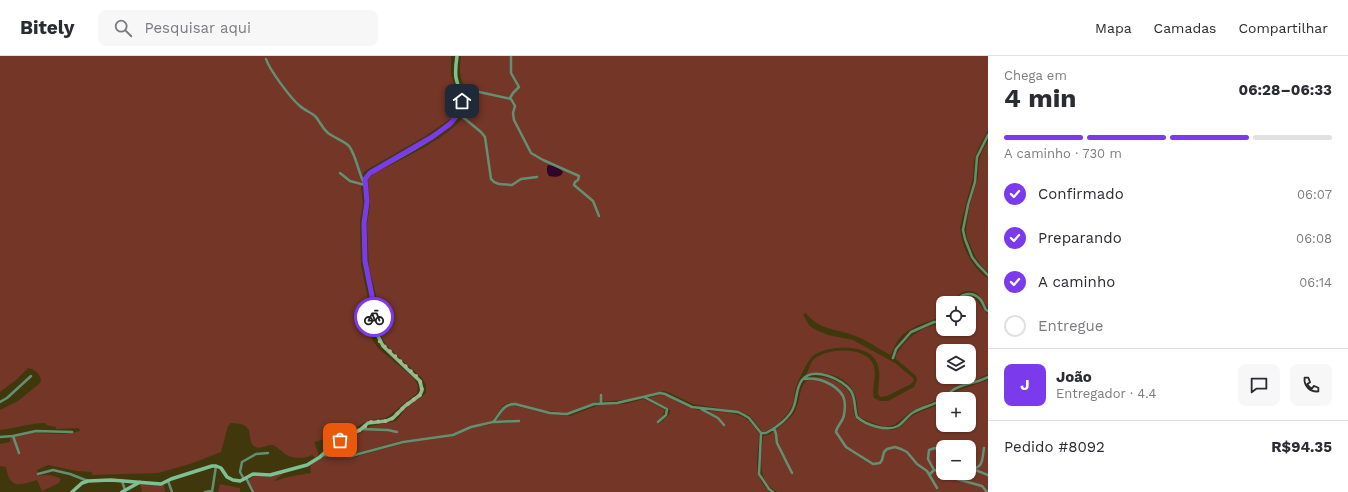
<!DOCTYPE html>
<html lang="pt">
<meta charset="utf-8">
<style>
:root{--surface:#fff;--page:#f7f7f7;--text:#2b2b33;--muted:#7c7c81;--line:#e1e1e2;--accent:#7c3aed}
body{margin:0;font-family:"Work Sans",sans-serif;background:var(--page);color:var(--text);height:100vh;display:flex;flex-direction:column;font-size:15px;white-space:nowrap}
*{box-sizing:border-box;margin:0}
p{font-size:13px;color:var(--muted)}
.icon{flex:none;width:22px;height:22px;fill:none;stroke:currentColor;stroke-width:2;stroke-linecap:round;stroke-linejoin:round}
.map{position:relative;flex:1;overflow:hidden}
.panel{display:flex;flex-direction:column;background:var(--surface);width:360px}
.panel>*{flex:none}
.tools{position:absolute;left:936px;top:240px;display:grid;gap:8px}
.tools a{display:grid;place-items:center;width:40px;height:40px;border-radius:8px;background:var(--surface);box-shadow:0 1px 3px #0004;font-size:20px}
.pin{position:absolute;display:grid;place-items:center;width:34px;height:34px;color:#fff;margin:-17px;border-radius:8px;box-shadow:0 2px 6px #0006}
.courier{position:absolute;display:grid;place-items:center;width:40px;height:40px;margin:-20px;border:3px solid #7c3aed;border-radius:50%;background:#fff;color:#222;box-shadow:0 1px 5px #0007}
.head em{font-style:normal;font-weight:700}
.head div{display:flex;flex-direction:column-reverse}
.head{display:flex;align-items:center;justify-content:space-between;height:68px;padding:0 16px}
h1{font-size:26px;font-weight:700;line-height:30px}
.bar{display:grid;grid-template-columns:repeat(4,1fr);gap:6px 4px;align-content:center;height:48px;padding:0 16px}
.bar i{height:5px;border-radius:3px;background:var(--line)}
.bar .on{background:var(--accent)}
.bar p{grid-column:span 4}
.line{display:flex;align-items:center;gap:10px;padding:0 16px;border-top:1px solid var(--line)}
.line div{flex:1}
.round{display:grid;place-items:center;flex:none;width:42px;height:42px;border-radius:8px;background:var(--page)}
ol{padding:0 16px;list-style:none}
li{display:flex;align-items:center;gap:12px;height:44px}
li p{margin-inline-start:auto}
li .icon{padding:4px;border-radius:50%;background:var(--accent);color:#fff;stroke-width:4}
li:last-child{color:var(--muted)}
li i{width:22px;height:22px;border:2px solid var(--line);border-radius:50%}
header{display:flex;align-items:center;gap:24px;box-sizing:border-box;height:56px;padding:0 20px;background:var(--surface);border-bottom:1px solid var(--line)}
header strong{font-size:19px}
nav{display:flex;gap:22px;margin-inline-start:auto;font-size:14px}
.search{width:280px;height:36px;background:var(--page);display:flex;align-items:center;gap:10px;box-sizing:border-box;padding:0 14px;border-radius:8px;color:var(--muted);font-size:15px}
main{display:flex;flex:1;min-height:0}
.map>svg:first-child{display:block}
.green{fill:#733627;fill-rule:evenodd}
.water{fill:#2f0529}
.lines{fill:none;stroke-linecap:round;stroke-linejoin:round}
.street{stroke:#658f73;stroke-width:2.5}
.secondary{stroke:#7cc093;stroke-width:3.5}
.done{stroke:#b7af8e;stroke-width:4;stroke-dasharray:0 7.2}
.route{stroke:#7c3aed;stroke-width:5}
</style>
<header>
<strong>Bitely</strong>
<div class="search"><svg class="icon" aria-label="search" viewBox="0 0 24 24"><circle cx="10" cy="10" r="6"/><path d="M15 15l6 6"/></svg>Pesquisar aqui</div>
<nav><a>Mapa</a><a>Camadas</a><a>Compartilhar</a></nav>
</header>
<main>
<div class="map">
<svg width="988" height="436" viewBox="0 0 988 436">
<rect width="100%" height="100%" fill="#41370d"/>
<!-- green -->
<path class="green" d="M 0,0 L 451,0 L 451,19 L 458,40 L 459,48 L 453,61 L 424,81 L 370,112 L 364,116 L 361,122 L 361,130 L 363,148 L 360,164 L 360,172 L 361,209 L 367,238 L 371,279 L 373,285 L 379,293 L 414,322 L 418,330 L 417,337 L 390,359 L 385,362 L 369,364 L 356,371 L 339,379 L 314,386 L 319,399 L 315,402 L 312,399 C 304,403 293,403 285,398 C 281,395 278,391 272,389 C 266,388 260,395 254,390 C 245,383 258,367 231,367 L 228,370 L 221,396 L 190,408 L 158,417 L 92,419 L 92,416 L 77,415 L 48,409 L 37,414 L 39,420 C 46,418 54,419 61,423 L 59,427 L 42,435 L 37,424 C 18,430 10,433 6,411 L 0,410 L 0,388 L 10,386 L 10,382 L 13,381 L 18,398 L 20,397 L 14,381 L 32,377 L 65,378 L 80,375 L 79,372 L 56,373 L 56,371 L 46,369 L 46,367 C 30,367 16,372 0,374 L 0,354 L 18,345 L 40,327 L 41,324 C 40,317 34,313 28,312 L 16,324 L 0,336 Z
M 461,0 L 988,0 L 988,74 L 978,93 L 974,104 L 973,121 L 960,171 C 961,189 972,213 988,222 L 988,252 C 985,249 984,245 981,242 C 972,230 958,235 953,247 L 943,247 L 943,262 C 936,262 931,265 924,267 C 906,274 898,280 891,299 C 880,294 870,286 858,281 C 839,272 820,276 806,257 L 803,259 L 809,269 L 814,273 L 828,279 L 853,284 L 895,307 L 913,322 L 914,325 L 911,328 L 887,340 L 880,341 L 878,338 C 878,327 882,316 876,305 C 867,287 828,289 814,299 C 808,303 797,327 795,334 C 794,340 794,347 791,352 C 786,362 775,370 766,375 L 762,375 L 750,360 L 742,356 L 693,348 L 670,337 L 664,335 L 625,344 L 596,346 L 566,357 L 542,354 L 515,347 L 508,347 L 503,350 L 492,365 L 472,370 L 458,377 L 446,379 L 400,385 L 353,398 L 326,398 L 337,387 L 360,377 L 371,370 L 396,365 L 409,349 L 424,339 L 426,336 L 426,329 L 422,322 L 390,293 L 385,287 L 380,278 L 376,239 L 369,212 L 367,168 L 370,149 L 368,125 L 369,122 L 375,117 C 395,106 466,75 467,51 C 468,41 463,31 461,21 C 459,14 460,7 461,0 Z
M 988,85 L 988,216 L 981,209 L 975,200 L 967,182 L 966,175 L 969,152 L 978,121 L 979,104 L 982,96 Z
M 968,239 C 979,242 980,252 988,258 L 988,318 L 978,323 L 957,330 L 941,342 L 912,355 L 894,369 L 884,371 L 868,365 L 859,361 C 857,354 858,346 855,339 C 849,320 823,313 806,319 C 809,314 810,307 814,303 C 828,292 865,290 873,308 C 878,319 871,331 874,342 L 880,345 L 888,345 L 914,331 L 917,324 L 916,320 L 896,303 C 895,298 898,296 901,292 C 910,278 926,269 943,268 L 943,273 L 969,273 L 969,247 L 958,247 C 959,242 963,240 968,239 ZM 943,295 L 969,295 L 969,321 L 943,321 Z
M 814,321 C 829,320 848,327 853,344 C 854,349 852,357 856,362 C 861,369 887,376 896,373 C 903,371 906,364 912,360 C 922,354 933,352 943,346 L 943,369 L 969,369 L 969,343 L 948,343 L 959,334 L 988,324 L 988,436 L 777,436 C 755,424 762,400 763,380 C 769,380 773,376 777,373 C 783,368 792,362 795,355 C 802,342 797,326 814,321 ZM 943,391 L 969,391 L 969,417 L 943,417 Z
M 660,339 C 671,339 678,348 688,351 C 705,358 725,353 741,360 C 749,363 754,371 759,377 C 759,401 750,418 770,436 L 254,436 L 248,424 L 256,419 L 269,421 L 287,415 L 275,424 L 276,425 C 287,420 299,419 311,417 L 310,409 L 323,400 L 340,401 L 355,401 L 405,387 L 455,380 L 473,371 L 489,369 L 494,367 L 519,366 L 519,364 L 496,365 L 505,352 L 512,349 L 545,357 L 570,360 L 599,349 L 625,348 L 644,343 L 665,354 L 662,361 L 657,366 L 659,368 L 669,359 L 670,355 L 668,352 L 648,342 Z
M 140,427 L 164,429 L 165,436 L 142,436 Z
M 220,428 L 240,432 L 240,436 L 218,436 Z"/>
<!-- water -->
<path class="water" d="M 548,109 C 553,109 560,112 563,116 C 561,122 554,121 549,120 C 547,118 546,112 548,109 Z"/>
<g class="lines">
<!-- street -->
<path class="street" d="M 266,3 C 269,13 291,43 300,50 C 304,54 312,57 315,60 C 320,65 321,71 328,77 C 333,81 346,86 349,90 C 357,101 358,117 365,129
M 460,34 L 470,34 L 511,43 L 515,50 L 513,57 L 514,64 L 531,97 L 543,104 L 579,120 L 578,124 L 575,126 L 574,129 L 593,145 L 599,160
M 510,42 L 513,37 L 519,31 L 511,17 L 511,0
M 459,58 L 481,76 L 485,81 L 491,123 C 496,130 505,128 512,129 L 521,123 L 537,121
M 988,79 L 977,101 L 975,126 L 968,149 L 963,174 L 965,183 L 972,201 L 978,209 L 988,219
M 340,117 L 350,125 L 365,129
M 956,247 C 960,237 972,235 980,243 C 983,246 984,251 986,254 L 988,255
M 893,302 L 896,293 L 911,276 L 934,266 L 943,266
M 805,323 C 818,321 836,328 843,340 C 846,346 845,353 844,359 C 843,366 837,369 836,376 L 846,391 L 873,408 L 880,407 L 882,404 L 884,396 L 887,393 L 895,391 L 901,393 L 907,396 L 917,408 L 927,415 L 937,432
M 601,339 L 601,347
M 644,341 L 667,353 L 666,359 L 658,366
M 944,343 C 947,340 950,336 953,334 C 964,327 977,327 988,321
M 0,346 L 7,342 L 31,320
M 701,353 L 718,362 L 724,369
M 494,366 L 519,365
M 774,372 L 776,378 L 777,387 L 792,417
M 361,373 L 388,374 L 397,376
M 761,377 L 759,418 L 769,433 L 773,436
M 13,380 L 19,397
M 0,381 L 13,380 L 36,375 L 72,376
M 322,399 L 351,400 L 403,386 L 453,379 L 471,371 L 493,366 C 500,359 502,348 515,348 L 550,357 L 567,358 L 594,348 L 617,347 L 660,337 L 665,338 L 692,351 L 738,356 L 744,359 L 749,362 L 761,377 L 766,377 C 776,372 791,361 794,350 C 797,342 796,332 802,324 C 813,310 843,323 851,335 C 856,343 854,353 857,361 C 866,369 887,376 898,370 C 904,366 908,359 914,356 C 923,351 934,349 943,343
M 969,413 C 984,413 982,403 984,392
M 973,413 L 988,419
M 934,414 L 943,415
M 945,417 L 957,423 L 982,430 L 987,436
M 38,418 L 53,414 L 70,418 L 88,425
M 930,418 L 934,414 L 928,403 L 929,394 L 935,392 L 943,397
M 246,422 L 253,436
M 244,423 L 240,416 L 242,406 L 256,398 L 268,397
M 122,425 L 125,434
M 168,425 L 172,436
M 205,436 L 212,435
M 212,436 L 216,410"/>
<!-- secondary -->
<path class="secondary" d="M 72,436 L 82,427 L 88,425 L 111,424 L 161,428 L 171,423 L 212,410 L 216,410 L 221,412 L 227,421 L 233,424 L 240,425 L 244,423 L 253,418 L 270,419 L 307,409 L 320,401 L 333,388 L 360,374 L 368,367 L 386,365 L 393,362 L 405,350 L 420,339 L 422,334 L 420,325 L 383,290 L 376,276 L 372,241 L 365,205 L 364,167 L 367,147 L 365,123 L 370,117 C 390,105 460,72 462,49 C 463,39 458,31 456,22 C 455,15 456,7 457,0
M 122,436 L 140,426"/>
</g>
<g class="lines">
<!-- done -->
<path class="done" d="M 340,384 L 360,374 L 371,366 L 386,365 L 393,362 L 405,350 L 420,339 L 422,335 L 421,327 L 416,320 L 380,286 L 376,276 L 374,261"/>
<!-- route -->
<path class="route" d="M 374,261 L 372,240 L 365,205 L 364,167 L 367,146 L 365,123 L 370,117 L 432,81 L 450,68 L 459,57 L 462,51 L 462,45"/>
</g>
</svg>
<div class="tools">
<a><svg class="icon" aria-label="locate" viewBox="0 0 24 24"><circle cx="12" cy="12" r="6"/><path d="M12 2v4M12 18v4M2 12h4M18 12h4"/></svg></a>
<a><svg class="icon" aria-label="layers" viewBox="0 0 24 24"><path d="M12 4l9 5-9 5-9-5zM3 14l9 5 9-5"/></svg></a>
<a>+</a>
<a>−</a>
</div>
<div class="pin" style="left:340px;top:384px;background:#ea580c"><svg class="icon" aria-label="bag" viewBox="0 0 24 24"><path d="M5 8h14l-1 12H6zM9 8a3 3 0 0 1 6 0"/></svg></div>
<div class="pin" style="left:462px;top:45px;background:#1f2937"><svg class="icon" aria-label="home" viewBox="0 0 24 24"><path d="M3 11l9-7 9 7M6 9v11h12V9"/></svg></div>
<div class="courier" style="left:374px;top:261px"><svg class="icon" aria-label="bike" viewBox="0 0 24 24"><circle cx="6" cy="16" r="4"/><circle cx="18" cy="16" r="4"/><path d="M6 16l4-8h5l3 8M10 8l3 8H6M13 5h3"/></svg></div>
</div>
<section class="panel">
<div class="head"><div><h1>4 min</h1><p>Chega em</p></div><em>06:28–06:33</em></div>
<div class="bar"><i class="on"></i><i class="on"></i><i class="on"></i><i></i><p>A caminho · 730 m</p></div>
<ol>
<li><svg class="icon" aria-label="check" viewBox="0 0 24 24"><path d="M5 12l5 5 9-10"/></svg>Confirmado<p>06:07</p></li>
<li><svg class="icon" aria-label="check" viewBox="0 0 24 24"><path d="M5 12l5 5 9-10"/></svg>Preparando<p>06:08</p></li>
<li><svg class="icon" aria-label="check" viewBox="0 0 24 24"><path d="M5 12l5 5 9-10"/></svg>A caminho<p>06:14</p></li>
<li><i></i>Entregue</li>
</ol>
<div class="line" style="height:72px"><b class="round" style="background:var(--accent);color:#fff">J</b><div><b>João</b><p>Entregador · 4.4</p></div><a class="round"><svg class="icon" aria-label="chat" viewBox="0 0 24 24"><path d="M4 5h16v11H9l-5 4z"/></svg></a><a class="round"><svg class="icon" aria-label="phone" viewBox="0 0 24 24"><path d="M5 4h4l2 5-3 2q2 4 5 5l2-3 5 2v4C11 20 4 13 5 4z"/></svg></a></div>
<div class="line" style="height:52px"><div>Pedido #8092</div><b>R$94.35</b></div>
</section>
</main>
